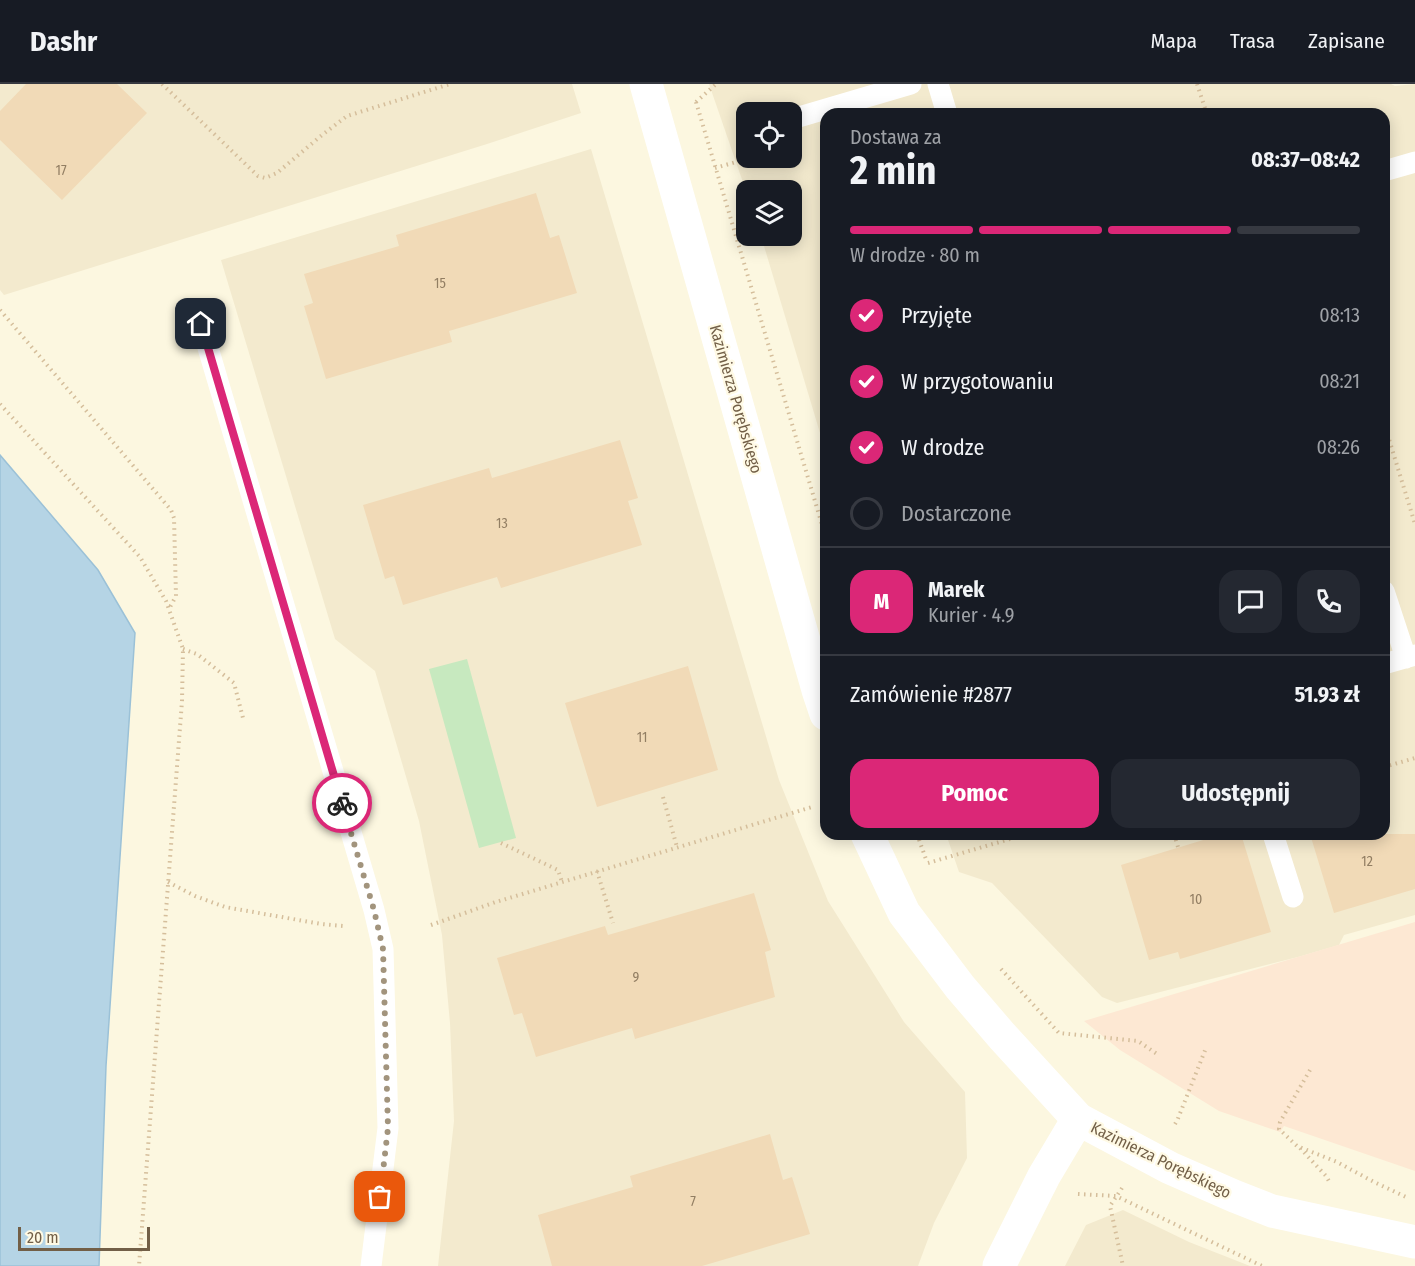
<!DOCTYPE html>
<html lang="pl">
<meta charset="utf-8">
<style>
:root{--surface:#171b24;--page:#242831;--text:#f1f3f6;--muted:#9ea1a6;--line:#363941;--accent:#db2777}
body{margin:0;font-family:"Fira Sans Condensed",sans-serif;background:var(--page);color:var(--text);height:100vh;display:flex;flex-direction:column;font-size:22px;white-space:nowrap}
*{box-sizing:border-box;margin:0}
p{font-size:20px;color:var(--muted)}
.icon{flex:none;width:33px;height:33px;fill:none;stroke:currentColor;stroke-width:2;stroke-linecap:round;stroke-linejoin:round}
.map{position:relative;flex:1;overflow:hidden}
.side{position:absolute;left:820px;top:24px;width:570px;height:732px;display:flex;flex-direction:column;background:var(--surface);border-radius:18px;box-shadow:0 3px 15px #0003}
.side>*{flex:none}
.fabs{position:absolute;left:736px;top:18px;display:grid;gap:12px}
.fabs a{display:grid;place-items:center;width:66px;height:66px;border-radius:12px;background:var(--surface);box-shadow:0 3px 15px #0003;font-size:30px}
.scale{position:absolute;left:18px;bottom:15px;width:132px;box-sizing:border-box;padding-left:6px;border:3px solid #725f47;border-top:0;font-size:16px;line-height:21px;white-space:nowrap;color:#725f47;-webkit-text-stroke:4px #fffae5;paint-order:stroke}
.pin{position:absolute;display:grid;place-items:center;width:51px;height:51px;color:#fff;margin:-26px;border-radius:12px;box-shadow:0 3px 9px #0006}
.courier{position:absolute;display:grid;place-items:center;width:60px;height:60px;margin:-30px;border:4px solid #db2777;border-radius:50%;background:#fff;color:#222;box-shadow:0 2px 8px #0007}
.head em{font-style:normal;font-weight:700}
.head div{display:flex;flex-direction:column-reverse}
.head{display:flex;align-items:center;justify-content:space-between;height:102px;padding:0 30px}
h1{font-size:39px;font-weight:700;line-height:45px}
.bar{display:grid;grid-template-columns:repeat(4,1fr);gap:9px 6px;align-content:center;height:72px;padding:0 30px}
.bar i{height:8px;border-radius:4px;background:var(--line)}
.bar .on{background:var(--accent)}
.bar p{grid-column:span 4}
.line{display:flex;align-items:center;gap:15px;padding:0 30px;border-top:2px solid var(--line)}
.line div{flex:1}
.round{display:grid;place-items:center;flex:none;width:63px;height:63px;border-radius:18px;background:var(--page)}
ol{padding:0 30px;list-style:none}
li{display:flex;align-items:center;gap:18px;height:66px}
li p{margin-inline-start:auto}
li .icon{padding:6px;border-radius:50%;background:var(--accent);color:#fff;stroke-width:4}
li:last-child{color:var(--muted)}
li i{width:33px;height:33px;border:3px solid var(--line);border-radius:50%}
.button{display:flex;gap:12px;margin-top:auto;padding:12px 30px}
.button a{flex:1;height:69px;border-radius:18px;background:var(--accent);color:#fff;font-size:24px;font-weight:700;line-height:69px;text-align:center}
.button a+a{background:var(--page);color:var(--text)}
header{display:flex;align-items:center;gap:36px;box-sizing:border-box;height:84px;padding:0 30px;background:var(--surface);border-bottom:2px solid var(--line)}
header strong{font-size:28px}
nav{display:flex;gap:33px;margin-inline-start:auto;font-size:21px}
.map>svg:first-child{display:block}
.residential{fill:#f3eace;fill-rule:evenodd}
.commercial{fill:#fde8d3}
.green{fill:#c7e9bf}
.water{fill:#b5d4e5;stroke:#9bc1d7;stroke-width:1.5}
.building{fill:#f1dab7}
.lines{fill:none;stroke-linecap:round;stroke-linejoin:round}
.path{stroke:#d5be9b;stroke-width:4;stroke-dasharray:1.5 4.5;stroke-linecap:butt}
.lane{stroke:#fff;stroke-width:21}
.street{stroke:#fff;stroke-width:33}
.secondary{stroke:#fff;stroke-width:33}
.done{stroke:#a2947d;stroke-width:6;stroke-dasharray:0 10.8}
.route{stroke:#db2777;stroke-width:8}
.labels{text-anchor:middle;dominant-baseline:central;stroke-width:4.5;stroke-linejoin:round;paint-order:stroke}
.number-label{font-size:14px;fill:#927e63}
.street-label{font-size:16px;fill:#725f47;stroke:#fffae5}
</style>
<header>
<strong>Dashr</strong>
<nav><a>Mapa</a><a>Trasa</a><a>Zapisane</a></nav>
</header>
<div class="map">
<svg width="1415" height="1182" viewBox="0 0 1415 1182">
<rect width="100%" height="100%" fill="#fcf7e0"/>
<!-- residential -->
<path class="residential" d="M 0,0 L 572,0 L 581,29 L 487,60 L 4,211 L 0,206 Z
M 709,0 L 1391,0 L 1395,2 L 1415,0 L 1415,831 L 1344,851 L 1339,861 L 1298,873 L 1117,919 L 1102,913 L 992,799 L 959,788 L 946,750 L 1384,750 L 1384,30 L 826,30 L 826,369 L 761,152 L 792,152 L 792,106 L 747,106 L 747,110 ZM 747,28 L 792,28 L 792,74 L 747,74 Z
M 591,65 L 779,696 L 828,817 L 904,938 L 965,1008 L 967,1074 L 934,1139 L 918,1182 L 438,1182 L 454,1037 L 450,939 L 442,851 L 419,737 L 375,587 L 335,555 L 221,176 Z
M 1123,1126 L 1189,1158 L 1250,1182 L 1065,1182 L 1086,1141 Z"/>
<!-- commercial -->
<path class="commercial" d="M 1415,838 L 1415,1087 L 1284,1042 L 1280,1048 L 1219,1027 L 1120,966 L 1084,937 Z"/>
<!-- green -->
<path class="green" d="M 467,575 L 516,754 L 479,764 L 429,585 Z"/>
<!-- water -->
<path class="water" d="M 0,371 L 98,486 L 135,549 L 106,982 L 99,1182 L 0,1182 Z"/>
<!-- building -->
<path class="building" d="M 26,0 L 117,0 L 147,29 L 62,116 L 0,56 L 0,27 Z
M 536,109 L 550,154 L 559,151 L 577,209 L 449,247 L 452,258 L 326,295 L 304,222 L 313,219 L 304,190 L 399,162 L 396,151 Z
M 620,356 L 638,414 L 628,417 L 642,461 L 501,504 L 497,493 L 403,521 L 394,492 L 385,495 L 363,421 L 489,384 L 492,394 Z
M 688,582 L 718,686 L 597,723 L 565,619 Z
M 1223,750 L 1241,750 L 1271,848 L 1180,875 L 1178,868 L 1149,876 L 1121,781 Z
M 1310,750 L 1415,750 L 1415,805 L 1334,829 Z
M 754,809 L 771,866 L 765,868 L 775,913 L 635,955 L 632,944 L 536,973 L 522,929 L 514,931 L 497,874 L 605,842 L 608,851 Z
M 770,1050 L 783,1096 L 792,1093 L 810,1150 L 702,1182 L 552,1182 L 538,1131 L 633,1103 L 630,1092 Z"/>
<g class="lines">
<!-- path -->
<path class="path" d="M 162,0 L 258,92 L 265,94 L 277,89 L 322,51 L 347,32 L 450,0
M 1197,0 L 1207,30
M 696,18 L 826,454
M 696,18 L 716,0
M 715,84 L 750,74
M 0,226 L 171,426 L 174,434 L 176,512 L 169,525
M 0,320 L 140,473 L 166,517 L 183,565 L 182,617 L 139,1182
M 1384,339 L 1415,440
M 183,565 L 197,570 L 234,599 L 243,634
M 1384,683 L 1415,674
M 663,713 L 677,763
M 917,750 L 927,778
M 1174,750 L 1178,763
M 501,759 L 558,786 L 562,798
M 928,779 L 1027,750
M 597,787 L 613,839
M 168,798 L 195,812 L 225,823 L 321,840 L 343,842
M 431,841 L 496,818 L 812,723
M 1001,885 L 1059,949 L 1138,957 L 1157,970
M 1310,986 L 1280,1038 L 1279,1045 L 1297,1062 L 1337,1078 L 1374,1098 L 1406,1113
M 1175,1040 L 1177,1037 L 1206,964
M 1300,1064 L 1326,1092 L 1330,1099
M 1122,1104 L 1110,1122 L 1123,1182
M 1078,1110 L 1116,1112 L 1262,1182"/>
<!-- lane -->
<path class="lane" d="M 938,0 L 947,30
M 792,35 L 911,0
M 1384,87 L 1415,78
M 201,240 L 374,826 L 383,865 L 388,1044 L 371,1182
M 1384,507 L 1406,574
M 1384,580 L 1415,571
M 1273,750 L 1293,813"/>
<!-- street -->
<path class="street" d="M 646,0 L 818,606 L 826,630
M 867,750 L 904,829 L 960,903 L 1002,952 L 1078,1035"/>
<!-- secondary -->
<path class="secondary" d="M 999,1182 L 1044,1092 L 1078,1035 L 1170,1084 L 1234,1112 L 1272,1127 L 1415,1158"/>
</g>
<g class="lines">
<!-- done -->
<path class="done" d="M 342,719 L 374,826 L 383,865 L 388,1044 L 380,1113"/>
<!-- route -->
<path class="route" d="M 201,240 L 342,719"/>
</g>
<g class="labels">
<!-- number labels -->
<g class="number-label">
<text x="61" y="86">17</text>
<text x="440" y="199">15</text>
<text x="502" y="439">13</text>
<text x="642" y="653">11</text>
<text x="1367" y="777">12</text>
<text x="1196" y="815">10</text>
<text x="636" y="893">9</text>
<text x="693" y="1117">7</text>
</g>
<!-- street labels -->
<g class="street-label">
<text transform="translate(736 315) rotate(74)">Kazimierza Porębskiego</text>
<text transform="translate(1161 1076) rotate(26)">Kazimierza Porębskiego</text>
</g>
</g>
</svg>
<div class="fabs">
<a><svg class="icon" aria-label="locate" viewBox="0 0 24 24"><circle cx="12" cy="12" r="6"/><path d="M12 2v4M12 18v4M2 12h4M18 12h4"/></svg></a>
<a><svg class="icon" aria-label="layers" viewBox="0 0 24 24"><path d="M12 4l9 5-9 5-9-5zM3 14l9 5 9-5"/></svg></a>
</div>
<div class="scale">20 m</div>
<div class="pin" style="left:380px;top:1113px;background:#ea580c"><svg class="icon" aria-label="bag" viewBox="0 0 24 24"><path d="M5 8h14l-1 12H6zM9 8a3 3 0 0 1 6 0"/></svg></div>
<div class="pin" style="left:201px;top:240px;background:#1f2937"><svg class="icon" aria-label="home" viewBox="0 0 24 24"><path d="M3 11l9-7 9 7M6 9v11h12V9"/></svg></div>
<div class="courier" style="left:342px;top:719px"><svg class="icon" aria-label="bike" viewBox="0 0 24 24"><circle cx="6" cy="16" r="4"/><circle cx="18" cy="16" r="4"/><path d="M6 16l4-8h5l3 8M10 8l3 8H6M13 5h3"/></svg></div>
<section class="side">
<div class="head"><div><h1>2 min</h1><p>Dostawa za</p></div><em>08:37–08:42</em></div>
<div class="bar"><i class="on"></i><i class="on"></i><i class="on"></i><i></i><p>W drodze · 80 m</p></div>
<ol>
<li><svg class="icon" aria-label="check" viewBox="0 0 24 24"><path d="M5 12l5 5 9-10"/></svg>Przyjęte<p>08:13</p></li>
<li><svg class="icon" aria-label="check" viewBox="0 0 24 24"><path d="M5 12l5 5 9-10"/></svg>W przygotowaniu<p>08:21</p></li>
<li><svg class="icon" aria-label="check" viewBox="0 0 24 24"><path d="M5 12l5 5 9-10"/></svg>W drodze<p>08:26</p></li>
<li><i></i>Dostarczone</li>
</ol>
<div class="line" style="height:108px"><b class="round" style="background:var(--accent);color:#fff">M</b><div><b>Marek</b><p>Kurier · 4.9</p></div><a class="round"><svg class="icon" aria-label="chat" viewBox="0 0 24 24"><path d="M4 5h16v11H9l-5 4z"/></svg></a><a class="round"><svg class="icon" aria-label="phone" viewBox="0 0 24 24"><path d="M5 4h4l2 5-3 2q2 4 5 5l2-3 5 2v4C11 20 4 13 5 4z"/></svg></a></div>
<div class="line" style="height:78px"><div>Zamówienie #2877</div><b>51.93 zł</b></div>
<div class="button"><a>Pomoc</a><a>Udostępnij</a></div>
</section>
</div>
